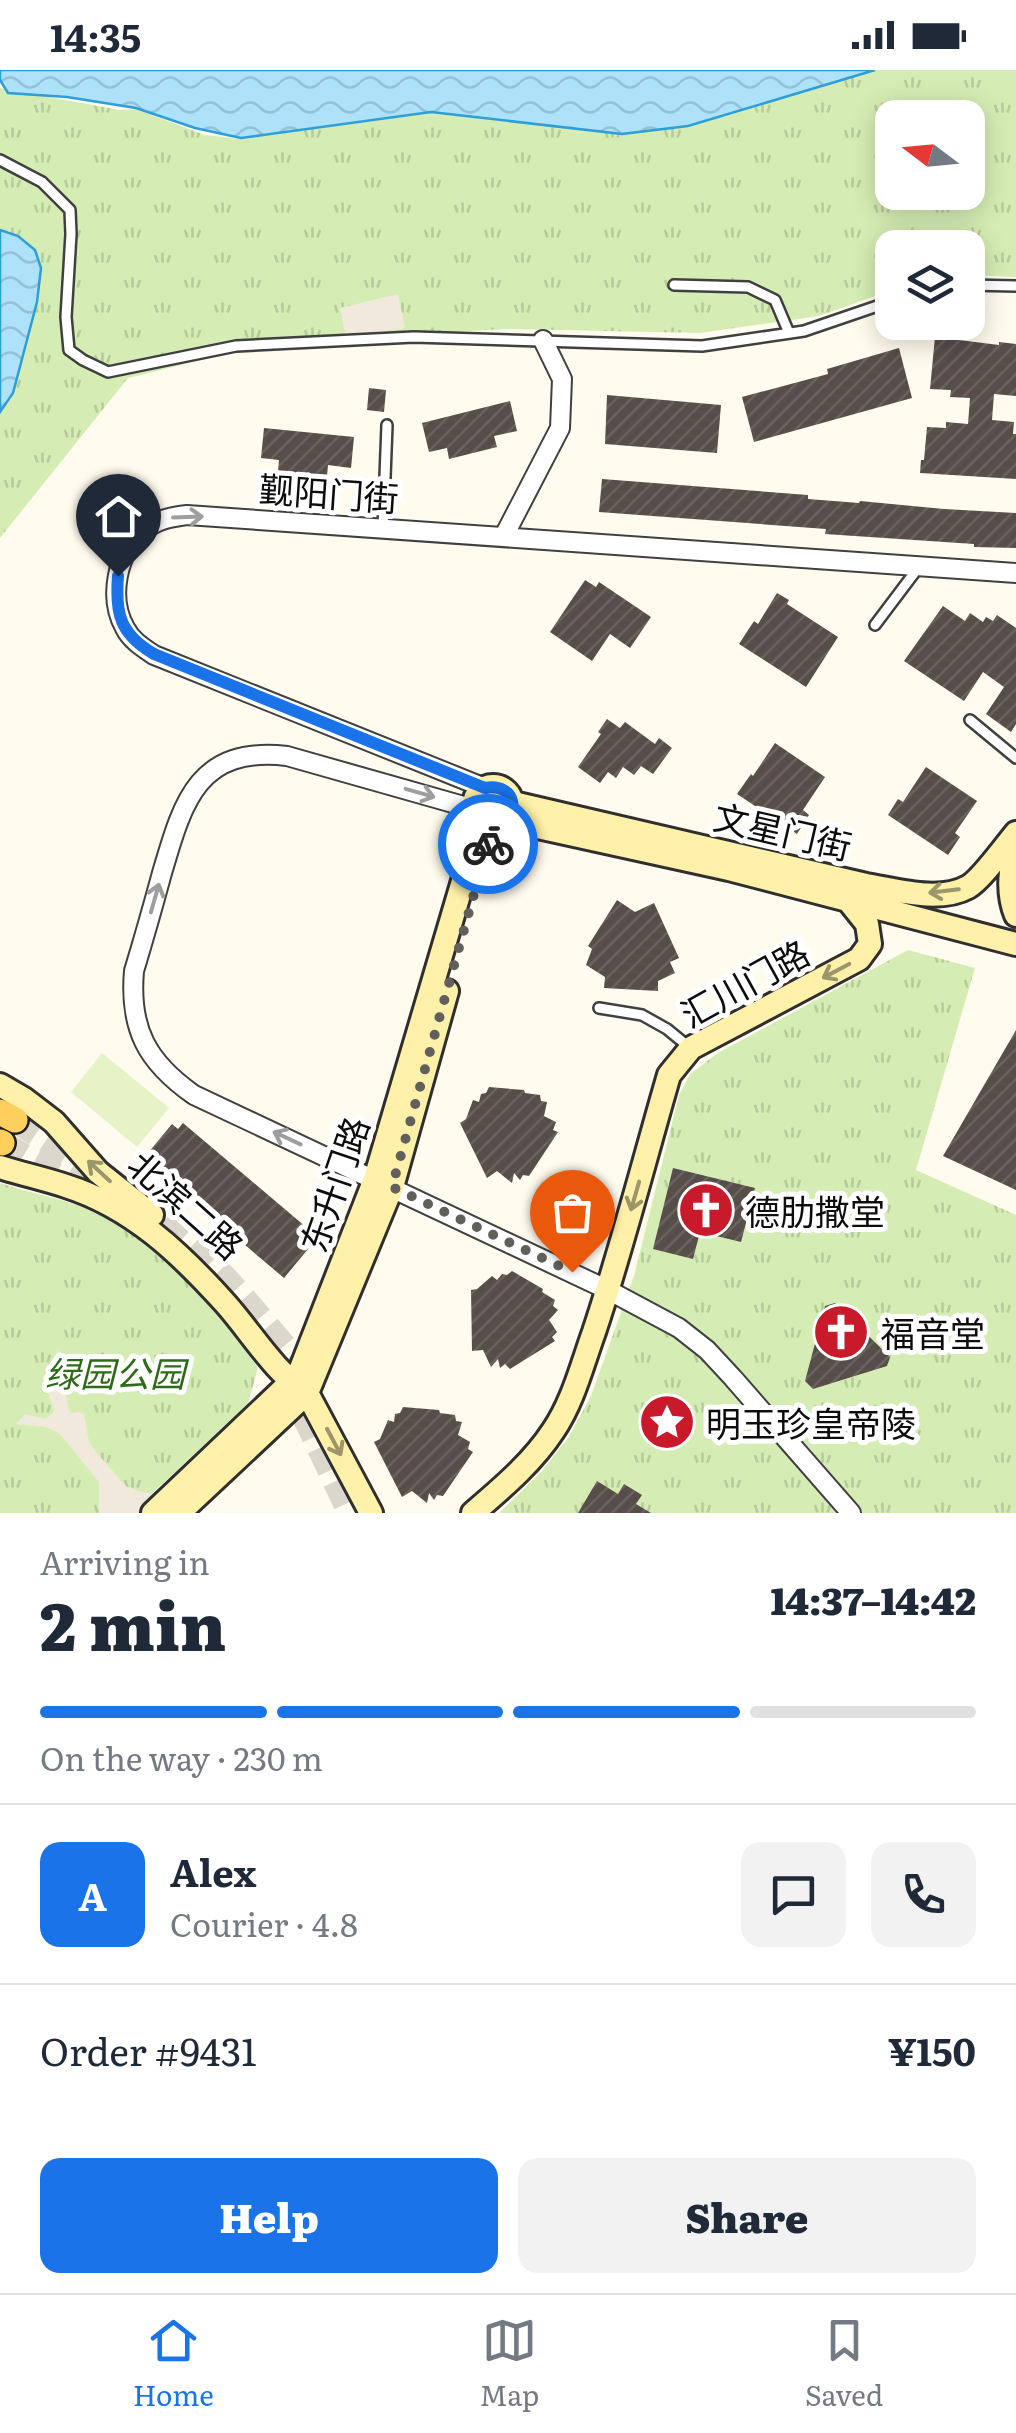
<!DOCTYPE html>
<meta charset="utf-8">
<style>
:root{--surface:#fff;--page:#f2f2f3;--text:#1f2937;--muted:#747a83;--line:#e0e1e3;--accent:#1a73e8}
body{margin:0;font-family:Literata,"Noto Sans SC",serif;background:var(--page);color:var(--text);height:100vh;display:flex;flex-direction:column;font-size:38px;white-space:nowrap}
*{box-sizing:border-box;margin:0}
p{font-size:32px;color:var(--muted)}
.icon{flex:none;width:55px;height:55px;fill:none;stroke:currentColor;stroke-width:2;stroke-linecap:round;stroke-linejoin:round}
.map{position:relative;height:1443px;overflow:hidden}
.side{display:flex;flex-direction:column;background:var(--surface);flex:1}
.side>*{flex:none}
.needle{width:65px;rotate:286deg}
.tools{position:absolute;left:875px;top:30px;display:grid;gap:20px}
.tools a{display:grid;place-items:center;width:110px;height:110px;border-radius:20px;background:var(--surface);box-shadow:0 5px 25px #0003;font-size:50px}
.pin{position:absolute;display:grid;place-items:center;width:85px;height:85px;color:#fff;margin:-102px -42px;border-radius:50% 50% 50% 0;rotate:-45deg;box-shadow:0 0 10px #0007}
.pin .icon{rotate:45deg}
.courier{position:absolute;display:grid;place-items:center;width:100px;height:100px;margin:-50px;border:8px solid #1a73e8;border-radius:50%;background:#fff;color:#222;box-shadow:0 2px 12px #0007}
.headline em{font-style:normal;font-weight:800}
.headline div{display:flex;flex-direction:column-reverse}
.headline{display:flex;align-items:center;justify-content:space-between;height:170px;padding:0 40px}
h1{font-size:65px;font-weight:800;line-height:75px}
.bar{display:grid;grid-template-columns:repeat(4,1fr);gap:15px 10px;align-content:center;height:120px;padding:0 40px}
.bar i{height:12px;border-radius:8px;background:var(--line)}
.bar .selected{background:var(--accent)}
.bar p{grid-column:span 4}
.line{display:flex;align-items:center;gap:25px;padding:0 40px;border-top:2px solid var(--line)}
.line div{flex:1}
.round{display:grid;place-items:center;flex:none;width:105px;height:105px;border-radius:20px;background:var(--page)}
.primary-button{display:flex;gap:20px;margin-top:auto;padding:20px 40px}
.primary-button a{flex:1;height:115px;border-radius:20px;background:var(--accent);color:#fff;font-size:40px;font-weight:800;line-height:115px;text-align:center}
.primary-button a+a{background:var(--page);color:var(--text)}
.status{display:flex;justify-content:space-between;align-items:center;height:70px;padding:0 50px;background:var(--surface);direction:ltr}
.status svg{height:28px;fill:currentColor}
.menu{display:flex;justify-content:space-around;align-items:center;height:140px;border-top:2px solid var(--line);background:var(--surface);font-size:28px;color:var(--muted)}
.menu a{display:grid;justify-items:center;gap:5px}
.menu .selected{color:var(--accent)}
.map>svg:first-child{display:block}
.park{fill:url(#park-tufts);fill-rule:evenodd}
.pitch{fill:#e6f3c6}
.plaza{fill:#f0e9dc}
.water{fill:url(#water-waves);stroke:#2e9ed8;stroke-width:2.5}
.building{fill:url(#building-hatch)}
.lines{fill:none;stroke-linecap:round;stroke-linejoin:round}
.primary-tunnel{stroke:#dbd7cc;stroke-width:25;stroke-dasharray:25 12;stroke-linecap:butt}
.lane-casing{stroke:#404040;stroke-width:14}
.street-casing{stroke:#404040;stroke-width:22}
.secondary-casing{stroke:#2f2f2f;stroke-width:28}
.primary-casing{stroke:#1e1e1e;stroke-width:30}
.lane{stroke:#fff;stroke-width:9}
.street{stroke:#fff;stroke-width:18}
.secondary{stroke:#fff1a9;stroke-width:22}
.primary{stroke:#ffcf5e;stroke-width:25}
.oneway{stroke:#9e9e9e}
.oneway2{stroke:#9e966b}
.done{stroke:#62605c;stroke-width:10;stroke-dasharray:0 18}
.route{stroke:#1a73e8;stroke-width:12}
.labels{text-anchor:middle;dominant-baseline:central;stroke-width:10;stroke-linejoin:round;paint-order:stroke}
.street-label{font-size:35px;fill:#0d0d0d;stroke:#fff}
.poi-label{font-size:35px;fill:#0d0d0d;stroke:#fff;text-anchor:start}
.park-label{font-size:35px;font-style:italic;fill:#2e6b18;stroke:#fff}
</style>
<div class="status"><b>14:35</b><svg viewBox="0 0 49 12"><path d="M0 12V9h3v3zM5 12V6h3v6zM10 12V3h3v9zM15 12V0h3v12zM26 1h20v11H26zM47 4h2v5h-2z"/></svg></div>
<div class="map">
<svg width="1016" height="1443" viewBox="0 0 1016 1443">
<defs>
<pattern id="park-tufts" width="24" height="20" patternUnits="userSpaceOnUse" patternTransform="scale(2.5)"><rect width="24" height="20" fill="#d5edb4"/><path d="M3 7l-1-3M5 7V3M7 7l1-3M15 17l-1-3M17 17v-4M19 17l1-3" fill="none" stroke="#b6ca9a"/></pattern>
<pattern id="water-waves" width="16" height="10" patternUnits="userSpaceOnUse" patternTransform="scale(2.5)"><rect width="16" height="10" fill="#aee2fb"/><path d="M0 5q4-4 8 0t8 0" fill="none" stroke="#94c1d6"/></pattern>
<pattern id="building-hatch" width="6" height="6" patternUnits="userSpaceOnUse" patternTransform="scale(2.5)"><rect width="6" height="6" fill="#574d49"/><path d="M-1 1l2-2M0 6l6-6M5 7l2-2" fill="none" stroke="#6a625f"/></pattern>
</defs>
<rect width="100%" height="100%" fill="#fffbee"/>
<!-- park -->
<path class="park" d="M 780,0 L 1016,0 L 1016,207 L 968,205 L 968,178 L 892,178 L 892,220 L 819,246 L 700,263 L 512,259 L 411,264 L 238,281 L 128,308 L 0,468 L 0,18 L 120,40 L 136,39 L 205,65 L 240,69 L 431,43 L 622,64 L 671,33 ZM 892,48 L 968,48 L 968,122 L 892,122 Z
M 908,880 L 975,898 L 916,1100 L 1016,1145 L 1016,1443 L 499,1443 L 541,1402 L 568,1368 L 591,1326 L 634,1206 L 679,1025 L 690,1004 L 718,983 Z
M 0,1113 C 27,1122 56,1127 82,1137 C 157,1168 213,1233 258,1298 L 248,1334 L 131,1443 L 0,1443 Z"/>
<!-- pitch -->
<path class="pitch" d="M 102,983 L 169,1038 L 137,1077 L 71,1022 Z"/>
<!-- plaza -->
<path class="plaza" d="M 398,224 L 405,258 L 346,268 L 340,238 Z
M 57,1279 L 69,1341 L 71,1343 L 79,1342 L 84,1344 L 89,1372 L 95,1381 L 126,1416 L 138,1421 L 163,1426 L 146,1443 L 99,1443 L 99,1412 L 59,1363 L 46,1357 L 16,1354 L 25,1344 L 45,1349 L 54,1342 L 54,1338 L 46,1318 L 54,1300 Z"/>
<!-- water -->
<path class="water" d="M 0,0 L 875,0 L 688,56 L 622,64 L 431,42 L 241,68 L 195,58 L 136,38 L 67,27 L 8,23 L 0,10 Z
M 0,160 L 18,166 L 35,180 L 41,198 L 37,232 L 13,323 L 0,342 Z"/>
<!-- building -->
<path class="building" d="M 935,267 L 999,275 L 999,272 L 1016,274 L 1016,326 L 994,324 L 992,350 L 1014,352 L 1013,364 L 1016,364 L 1016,409 L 920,403 L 921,390 L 924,390 L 927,357 L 946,358 L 946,352 L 968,354 L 970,328 L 950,327 L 951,320 L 930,319 Z
M 899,278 L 912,328 L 754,372 L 742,327 L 828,304 L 827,299 Z
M 369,318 L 386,320 L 384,342 L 367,340 Z
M 607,325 L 721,335 L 717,383 L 605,374 Z
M 510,331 L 517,361 L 494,366 L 497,377 L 449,389 L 447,378 L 429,382 L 422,353 Z
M 264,358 L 354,367 L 351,398 L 328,395 L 327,406 L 278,401 L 279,390 L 261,388 Z
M 602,409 L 808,425 L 808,429 L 859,433 L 860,431 L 944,439 L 1016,443 L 1016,478 L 974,477 L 974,474 L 825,464 L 826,459 L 599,442 Z
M 585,510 L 596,517 L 599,512 L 651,547 L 630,578 L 610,564 L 592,591 L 550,562 Z
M 777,523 L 789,530 L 787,534 L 838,567 L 806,617 L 739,574 L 754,551 L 758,554 Z
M 943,536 L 965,551 L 970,543 L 983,552 L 986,547 L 993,551 L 997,545 L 1016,558 L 1016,654 L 1011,662 L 986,644 L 1004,617 L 983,602 L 964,631 L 904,591 Z
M 607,649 L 620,658 L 625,652 L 655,674 L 659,668 L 672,678 L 653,704 L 641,696 L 634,705 L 623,697 L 616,708 L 608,702 L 600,713 L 578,697 L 601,664 L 598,662 Z
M 775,673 L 825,707 L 803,740 L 809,745 L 797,764 L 737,724 L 751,704 L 753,706 Z
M 926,697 L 977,731 L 955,763 L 960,767 L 948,785 L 888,745 L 898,729 L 903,732 Z
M 617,830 L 635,842 L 654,833 L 679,888 L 670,892 L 675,903 L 658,911 L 658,921 L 604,918 L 605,907 L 586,895 L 592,879 L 588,876 Z
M 1016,960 L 1016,1120 L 943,1086 Z
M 489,1017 L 524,1020 L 525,1023 L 540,1025 L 541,1031 L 547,1032 L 544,1046 L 556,1052 L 553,1060 L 558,1062 L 529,1106 L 523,1105 L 520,1110 L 514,1103 L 512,1113 L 497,1101 L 487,1108 L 460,1053 L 466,1049 L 473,1030 L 479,1032 L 481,1024 L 486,1023 Z
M 183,1053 L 313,1163 L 308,1169 L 313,1173 L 284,1208 L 143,1089 L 172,1054 L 178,1059 Z
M 673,1098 L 755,1118 L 741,1172 L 700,1162 L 693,1189 L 653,1179 Z
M 512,1201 L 543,1219 L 542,1222 L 555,1230 L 553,1236 L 558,1240 L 549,1250 L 557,1262 L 552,1267 L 555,1271 L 510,1299 L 505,1294 L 500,1298 L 498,1289 L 491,1297 L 483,1280 L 472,1281 L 471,1220 L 477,1219 L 492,1206 L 497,1210 L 502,1204 L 507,1205 Z
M 835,1233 L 890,1287 L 887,1296 L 813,1319 L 805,1311 L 825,1236 Z
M 403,1337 L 439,1340 L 440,1343 L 455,1345 L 456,1351 L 462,1352 L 458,1365 L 470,1372 L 468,1379 L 473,1382 L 443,1426 L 437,1425 L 434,1430 L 429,1423 L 427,1433 L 412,1421 L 402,1427 L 374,1372 L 380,1369 L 388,1350 L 394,1352 L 395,1344 L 400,1343 Z
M 597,1411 L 618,1424 L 624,1414 L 642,1425 L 636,1434 L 651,1443 L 578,1443 Z"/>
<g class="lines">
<!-- primary-tunnel -->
<path class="primary-tunnel" d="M 15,1050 L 94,1102
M 2,1073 L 71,1114
M 135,1129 C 203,1174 255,1242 307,1303 L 311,1312
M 286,1312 L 292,1320 L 350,1443"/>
<!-- lane casing -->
<g class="lane-casing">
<path id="lane" d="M 0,90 L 42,112 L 70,140 L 71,164 L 66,247 L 69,280 L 83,290 L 108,302 L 236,276 L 414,267 L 702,276 L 804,261 L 892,231
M 674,215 L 748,217 L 775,230 L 789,263
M 968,215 L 1016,216
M 383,459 L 387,355
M 875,555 L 918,498
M 970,650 L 1016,688
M 599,938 L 642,945 L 667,959 L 689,977"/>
</g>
<!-- street casing -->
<g class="street-casing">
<path id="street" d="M 504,466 L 560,358 L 562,309 L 543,270
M 485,718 L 154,585 C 142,577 131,570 125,558 C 108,528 117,483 142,462 C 155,450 170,447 187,445 L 1016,503
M 474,739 L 287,686 C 198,676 183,731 162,803 C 153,836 144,868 134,901 C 129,959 147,992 194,1025 L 608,1220 L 679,1258 L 707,1280 L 733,1308 L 851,1443"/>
</g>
<!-- secondary casing -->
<g class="secondary-casing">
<path id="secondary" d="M474 735a19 19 0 1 1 38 0a19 19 0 1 1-38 0Z
M 513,733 L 866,815 C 897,820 939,833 968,817 C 981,810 1005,776 1016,763
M 506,750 L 729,799 L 1016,874
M 1016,772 C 1011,798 1006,820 1016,845
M 0,1015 L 24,1029 L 54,1052 L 98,1102 L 152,1145
M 0,1097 C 22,1104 45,1109 66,1116 C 132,1137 180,1183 225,1233 C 251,1262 274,1302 307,1323 L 371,1443
M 153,1443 L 291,1312 L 300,1301 L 375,1109 L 481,750
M 179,1443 L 307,1323 L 392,1117 L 447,921
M 473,1443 C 502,1418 532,1393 553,1361 C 573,1332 582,1295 594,1262 C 622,1178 644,1091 669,1005 L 691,978 L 859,889 L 870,874 L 867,854 L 847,829"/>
</g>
<!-- primary casing -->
<g class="primary-casing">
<path id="primary" d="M 0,1042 L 15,1050
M 0,1072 L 2,1073"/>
</g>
<!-- lane -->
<use href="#lane" class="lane"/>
<!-- street -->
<use href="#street" class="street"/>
<!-- secondary -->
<use href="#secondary" class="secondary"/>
<!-- primary -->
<use href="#primary" class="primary"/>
</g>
<!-- one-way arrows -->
<defs><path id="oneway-shaft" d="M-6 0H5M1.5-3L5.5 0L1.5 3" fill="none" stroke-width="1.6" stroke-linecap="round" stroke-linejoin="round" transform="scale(2.5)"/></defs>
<g class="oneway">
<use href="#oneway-shaft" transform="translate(188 447) rotate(-2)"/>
<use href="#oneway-shaft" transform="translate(420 723) rotate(16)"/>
<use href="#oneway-shaft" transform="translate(155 828) rotate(-74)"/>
<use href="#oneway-shaft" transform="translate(287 1068) rotate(-155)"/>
</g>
<g class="oneway2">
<use href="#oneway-shaft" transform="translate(944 821) rotate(173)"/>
<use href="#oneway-shaft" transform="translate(836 901) rotate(152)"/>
<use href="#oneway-shaft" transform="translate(99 1101) rotate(-137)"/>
<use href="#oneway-shaft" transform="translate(635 1126) rotate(106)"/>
<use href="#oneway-shaft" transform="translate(334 1372) rotate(62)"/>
</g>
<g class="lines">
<!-- done -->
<path class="done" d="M 488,774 L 392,1117 L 572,1202"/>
<!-- route -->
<path class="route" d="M 118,506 C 115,544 120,564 154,584 L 485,718 C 516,712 523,747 494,755 L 488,774"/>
</g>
<!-- icons -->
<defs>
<g id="church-disc" transform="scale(2.875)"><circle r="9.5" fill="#c91a2c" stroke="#fff"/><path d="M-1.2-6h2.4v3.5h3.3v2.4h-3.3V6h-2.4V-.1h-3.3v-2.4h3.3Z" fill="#fff"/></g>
<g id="sight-disc" transform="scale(2.875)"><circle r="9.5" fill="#c91a2c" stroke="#fff"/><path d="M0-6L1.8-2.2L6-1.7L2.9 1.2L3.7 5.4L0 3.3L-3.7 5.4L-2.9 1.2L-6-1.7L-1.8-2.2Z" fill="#fff"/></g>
</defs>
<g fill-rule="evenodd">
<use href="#church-disc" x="706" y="1140"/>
<use href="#church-disc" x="841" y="1262"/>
<use href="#sight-disc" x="667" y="1352"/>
</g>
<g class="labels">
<!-- street labels -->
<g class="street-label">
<text transform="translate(329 422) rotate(4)">觐阳门街</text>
<text transform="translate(783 760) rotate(13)">文星门街</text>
<text transform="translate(744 912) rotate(-29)">汇川门路</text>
<text transform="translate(333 1114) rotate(-71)">东升门路</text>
<text transform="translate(187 1134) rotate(42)">北滨二路</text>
</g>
<!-- poi labels -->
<g class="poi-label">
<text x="745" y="1140">德肋撒堂</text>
<text x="880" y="1262">福音堂</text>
<text x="706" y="1352">明玉珍皇帝陵</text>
</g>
<!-- park labels -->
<g class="park-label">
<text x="115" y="1302">绿园公园</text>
</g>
</g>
</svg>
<div class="tools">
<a><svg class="needle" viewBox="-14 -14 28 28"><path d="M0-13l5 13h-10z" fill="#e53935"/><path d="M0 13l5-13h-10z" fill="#747a83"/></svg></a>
<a><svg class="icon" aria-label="layers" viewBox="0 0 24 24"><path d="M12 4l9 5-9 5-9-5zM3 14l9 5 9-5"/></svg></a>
</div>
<div class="pin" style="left:572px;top:1202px;background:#ea580c"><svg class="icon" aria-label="bag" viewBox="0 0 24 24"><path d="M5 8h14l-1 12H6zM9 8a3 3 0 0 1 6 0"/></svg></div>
<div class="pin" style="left:118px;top:506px;background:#1f2937"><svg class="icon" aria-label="home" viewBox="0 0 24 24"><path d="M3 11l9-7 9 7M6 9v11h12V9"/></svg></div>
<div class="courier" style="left:488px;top:774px"><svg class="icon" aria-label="bike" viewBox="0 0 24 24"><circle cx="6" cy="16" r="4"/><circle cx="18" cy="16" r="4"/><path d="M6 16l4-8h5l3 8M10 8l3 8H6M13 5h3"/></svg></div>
</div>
<section class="side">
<div class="headline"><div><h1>2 min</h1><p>Arriving in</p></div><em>14:37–14:42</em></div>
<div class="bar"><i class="selected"></i><i class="selected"></i><i class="selected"></i><i></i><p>On the way · 230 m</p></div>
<div class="line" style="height:180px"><b class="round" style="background:var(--accent);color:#fff">A</b><div><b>Alex</b><p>Courier · 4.8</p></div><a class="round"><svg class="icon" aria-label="chat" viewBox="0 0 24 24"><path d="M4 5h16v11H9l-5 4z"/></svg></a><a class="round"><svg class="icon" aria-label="phone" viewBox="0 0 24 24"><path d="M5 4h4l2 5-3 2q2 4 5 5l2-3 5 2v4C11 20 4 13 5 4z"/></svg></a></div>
<div class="line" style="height:130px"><div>Order #9431</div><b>¥150</b></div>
<div class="primary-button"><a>Help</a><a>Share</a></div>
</section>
<nav class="menu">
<a class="selected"><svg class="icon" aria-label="home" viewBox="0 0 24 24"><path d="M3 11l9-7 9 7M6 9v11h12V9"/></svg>Home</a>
<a><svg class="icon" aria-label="map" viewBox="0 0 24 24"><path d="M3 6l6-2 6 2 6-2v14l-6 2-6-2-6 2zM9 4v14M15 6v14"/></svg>Map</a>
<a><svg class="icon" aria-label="saved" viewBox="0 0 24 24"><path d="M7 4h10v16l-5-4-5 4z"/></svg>Saved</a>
</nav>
